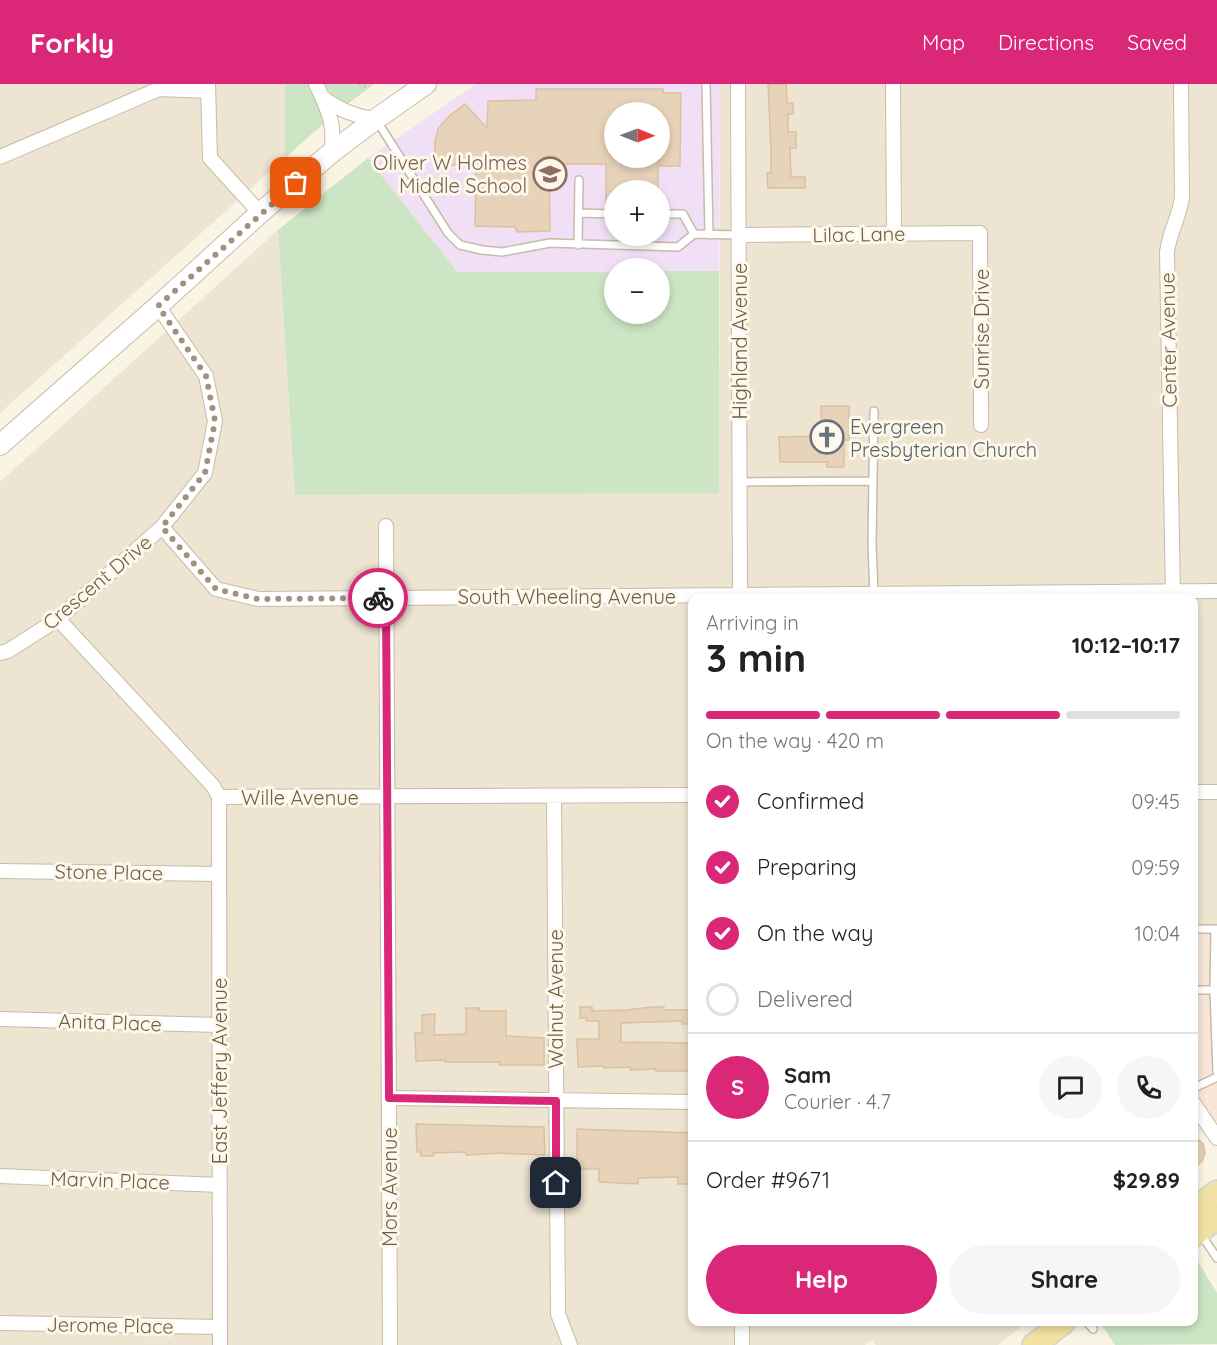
<!DOCTYPE html>
<meta charset="utf-8">
<style>
:root{--surface:#fff;--page:#f6f6f6;--text:#222;--muted:#767676;--line:#e0e0e0;--accent:#db2777}
body{margin:0;font-family:Quicksand,sans-serif;background:var(--page);color:var(--text);height:100vh;display:flex;flex-direction:column;font-size:22px;white-space:nowrap}
*{box-sizing:border-box;margin:0}
p{font-size:20px;color:var(--muted)}
.icon{flex:none;width:33px;height:33px;fill:none;stroke:currentColor;stroke-width:2;stroke-linecap:round;stroke-linejoin:round}
.map{position:relative;flex:1;overflow:hidden}
.drawer{position:absolute;left:688px;top:510px;width:510px;height:732px;display:flex;flex-direction:column;background:var(--surface);border-radius:12px;box-shadow:0 3px 9px #0003}
.drawer>*{flex:none}
.needle{width:39px;rotate:91deg}
.controls{position:absolute;left:604px;top:18px;display:grid;gap:12px}
.controls a{display:grid;place-items:center;width:66px;height:66px;border-radius:50%;background:var(--surface);box-shadow:0 3px 9px #0003;font-size:30px}
.pin{position:absolute;display:grid;place-items:center;width:51px;height:51px;color:#fff;margin:-26px;border-radius:12px;box-shadow:0 3px 9px #0006}
.courier{position:absolute;display:grid;place-items:center;width:60px;height:60px;margin:-30px;border:4px solid #db2777;border-radius:50%;background:#fff;color:#222;box-shadow:0 2px 8px #0007}
.head em{font-style:normal;font-weight:700}
.head div{display:flex;flex-direction:column-reverse}
.head{display:flex;align-items:center;justify-content:space-between;height:102px;padding:0 18px}
h1{font-size:39px;font-weight:700;line-height:45px}
.bar{display:grid;grid-template-columns:repeat(4,1fr);gap:9px 6px;align-content:center;height:72px;padding:0 18px}
.bar i{height:8px;border-radius:4px;background:var(--line)}
.bar .selected{background:var(--accent)}
.bar p{grid-column:span 4}
.line{display:flex;align-items:center;gap:15px;padding:0 18px;border-top:2px solid var(--line)}
.line div{flex:1}
.round{display:grid;place-items:center;flex:none;width:63px;height:63px;border-radius:32px;background:var(--page)}
ol{padding:0 18px;list-style:none}
li{display:flex;align-items:center;gap:18px;height:66px}
li p{margin-inline-start:auto}
li .icon{padding:6px;border-radius:50%;background:var(--accent);color:#fff;stroke-width:4}
li:last-child{color:var(--muted)}
li i{width:33px;height:33px;border:3px solid var(--line);border-radius:50%}
.primary-button{display:flex;gap:12px;margin-top:auto;padding:12px 18px}
.primary-button a{flex:1;height:69px;border-radius:36px;background:var(--accent);color:#fff;font-size:24px;font-weight:700;line-height:69px;text-align:center}
.primary-button a+a{background:var(--page);color:var(--text)}
header{display:flex;align-items:center;gap:36px;box-sizing:border-box;height:84px;padding:0 30px;background:var(--accent);color:#fff}
header strong{font-size:28px}
nav{display:flex;gap:33px;margin-inline-start:auto;font-size:21px}
.map>svg:first-child{display:block}
.residential{fill:#ede4d1}
.commercial{fill:#f8e7d8}
.education{fill:#f1e0f5;fill-rule:evenodd}
.green{fill:#cce5c4}
.building{fill:#e7d3b9;stroke:#dcc1a0;stroke-width:1.5}
.lines{fill:none;stroke-linecap:round;stroke-linejoin:round}
.service-casing{stroke:#c7bba9;stroke-width:10}
.minor-casing{stroke:#c7bba9;stroke-width:16}
.secondary-casing{stroke:#c9bca7;stroke-width:22}
.primary-casing{stroke:#d9d5d0;stroke-width:26}
.path{stroke:#d0bba2;stroke-width:2;stroke-dasharray:1.5 4.5;stroke-linecap:butt}
.service{stroke:#fff;stroke-width:7}
.minor{stroke:#fff;stroke-width:14}
.secondary{stroke:#fff;stroke-width:20}
.primary{stroke:#f1e1a2;stroke-width:22}
.done{stroke:#9f9281;stroke-width:6;stroke-dasharray:0 10.8}
.route{stroke:#db2777;stroke-width:8}
.labels{text-anchor:middle;dominant-baseline:central;stroke-width:6;stroke-linejoin:round;paint-order:stroke}
.education-label{font-size:20px;fill:#785e54;stroke:#fdf8e9;text-anchor:end}
.street-label{font-size:20px;fill:#6e5e4c;stroke:#fdf8e9}
.worship-label{font-size:20px;fill:#5b616d;stroke:#fdf8e9;text-anchor:start}
</style>
<header>
<strong>Forkly</strong>
<nav><a>Map</a><a>Directions</a><a>Saved</a></nav>
</header>
<div class="map">
<svg width="1217" height="1261" viewBox="0 0 1217 1261">
<rect width="100%" height="100%" fill="#f9f4e3"/>
<!-- residential -->
<path class="residential" d="M 0,0 L 285,0 L 285,74 L 0,329 Z
M 720,0 L 1217,0 L 1217,847 L 1196,848 L 1195,994 L 1194,514 L 693,514 L 693,1238 L 1028,1238 L 998,1261 L 876,1261 L 872,1256 L 865,1261 L 0,1261 L 0,398 L 278,146 L 295,411 L 719,409 Z"/>
<!-- commercial -->
<path class="commercial" d="M 1195,847 L 1217,847 L 1217,1037 L 1194,1053 Z"/>
<!-- education -->
<path class="education" d="M 476,0 L 720,0 L 719,187 L 660,187 L 660,184 L 615,184 L 615,188 L 457,188 L 368,74 ZM 615,28 L 660,28 L 660,74 L 615,74 ZM 615,106 L 660,106 L 660,152 L 615,152 Z"/>
<!-- green -->
<path class="green" d="M 285,0 L 374,0 L 333,31 L 285,74 Z
M 368,74 L 457,188 L 615,188 L 615,230 L 660,230 L 660,187 L 719,187 L 719,409 L 295,411 L 278,146 Z
M 1197,1176 L 1217,1209 L 1217,1260 L 1115,1261 L 1100,1238 L 1194,1238 L 1194,1178 Z"/>
<!-- building -->
<path class="building" d="M 768,0 L 786,0 L 787,19 L 793,19 L 793,30 L 788,30 L 788,48 L 796,48 L 796,64 L 790,64 L 791,93 L 805,93 L 805,104 L 768,104 L 767,89 L 771,89 L 771,66 Z
M 536,5 L 663,5 L 663,9 L 681,9 L 680,82 L 660,82 L 660,28 L 615,28 L 615,74 L 658,74 L 658,106 L 615,106 L 615,124 L 606,124 L 606,80 L 549,80 L 550,147 L 517,148 L 515,143 L 475,142 L 476,81 L 435,81 L 435,58 L 438,45 L 448,33 L 465,20 L 487,44 L 488,17 L 536,16 Z
M 821,322 L 849,322 L 849,356 L 844,356 L 844,383 L 827,383 L 827,378 L 780,378 L 779,353 L 822,352 Z
M 580,923 L 592,923 L 592,927 L 626,926 L 652,923 L 664,923 L 664,926 L 693,926 L 693,940 L 682,940 L 682,937 L 621,939 L 621,958 L 693,959 L 693,987 L 656,987 L 656,985 L 630,986 L 630,983 L 604,984 L 604,982 L 578,983 L 577,955 L 599,955 L 599,937 L 586,937 L 586,934 L 580,934 Z
M 466,924 L 479,924 L 479,927 L 506,927 L 506,952 L 544,954 L 544,981 L 499,981 L 499,978 L 445,978 L 445,976 L 416,977 L 415,949 L 422,949 L 422,931 L 435,930 L 434,951 L 466,950 Z
M 416,1040 L 544,1043 L 545,1071 L 499,1069 L 466,1071 L 466,1068 L 433,1069 L 433,1072 L 421,1072 L 421,1068 L 417,1068 Z
M 577,1045 L 693,1049 L 693,1077 L 690,1077 L 690,1100 L 678,1100 L 678,1093 L 638,1094 L 638,1100 L 599,1098 L 599,1085 L 577,1085 Z
M 1194,1052 L 1203,1060 L 1205,1069 L 1202,1077 L 1194,1084 Z"/>
<g class="lines">
<!-- service casing -->
<g class="service-casing">
<path id="service" d="M 706,0 L 709,151
M 377,37 L 448,149 L 460,161 L 482,166 L 502,168 L 550,159 L 678,163 L 694,150 L 738,151
M 579,129 L 615,130
M 660,130 L 683,130 L 694,150
M 578,161 L 579,96
M 739,398 L 873,397
M 874,510 L 872,460 L 874,327
M 1194,845 L 1217,845
M 1215,846 L 1214,906 L 1217,987
M 1194,906 L 1214,906
M 1194,1004 L 1217,993
M 1200,1149 L 1217,1174
M 1087,1238 L 1093,1245"/>
</g>
<!-- minor casing -->
<g class="minor-casing">
<path id="minor" d="M 208,0 L 210,74 L 260,129
M 316,0 C 328,26 336,40 331,69
M 738,0 L 740,514
M 893,0 L 894,149
M 323,14 C 340,26 354,32 376,35
M 0,73 L 159,5 L 208,7
M 738,151 L 980,149 L 981,341
M 386,442 L 390,1261
M 162,443 L 216,505 L 258,515 L 1217,507
M 1173,514 L 1167,168 C 1169,149 1180,132 1182,113 L 1181,0
M 58,535 L 213,702 L 219,713 L 220,1261
M 0,569 L 8,567 L 58,535 L 162,443 L 205,389 L 215,337 L 206,292 L 158,222
M 1194,708 L 1217,708
M 554,712 L 558,1230 L 570,1261
M 219,713 L 693,711
M 0,787 L 219,790
M 0,935 L 219,941
M 389,1014 L 693,1018
M 1194,1020 L 1217,1054
M 0,1092 L 220,1101
M 742,1238 L 742,1261
M 0,1239 L 220,1243"/>
</g>
<!-- secondary casing -->
<g class="secondary-casing">
<path id="secondary" d="M 0,361 L 158,222 L 260,129 L 331,69 L 376,35 L 426,0"/>
</g>
<!-- primary casing -->
<g class="primary-casing">
<path id="primary" d="M 1194,1126 L 1217,1108
M 1194,1151 L 1217,1134
M 1034,1261 L 1064,1238"/>
</g>
<!-- path -->
<path class="path" d="M 359,0 L 370,5"/>
<!-- service -->
<use href="#service" class="service"/>
<!-- minor -->
<use href="#minor" class="minor"/>
<!-- secondary -->
<use href="#secondary" class="secondary"/>
<!-- primary -->
<use href="#primary" class="primary"/>
</g>
<g class="lines">
<!-- done -->
<path class="done" d="M 296,99 L 158,222 L 206,292 L 215,337 L 205,389 L 162,443 L 216,505 L 258,515 L 378,514"/>
<!-- route -->
<path class="route" d="M 378,514 L 386,514 L 389,1014 L 556,1017 L 556,1099"/>
</g>
<!-- icons -->
<defs>
<g id="school-ring" transform="scale(1.725)"><circle r="9.5" fill="#fdf8e9" stroke="#8d6e63" stroke-width="1.5"/><path d="M0-5L7-2L0 1L-7-2ZM-4 1L0 2.5L4 1V4Q0 6-4 4Z" fill="#8d6e63"/></g>
<g id="church-ring" transform="scale(1.725)"><circle r="9.5" fill="#fdf8e9" stroke="#6b7280" stroke-width="1.5"/><path d="M-1.2-6h2.4v3.5h3.3v2.4h-3.3V6h-2.4V-.1h-3.3v-2.4h3.3Z" fill="#6b7280"/></g>
</defs>
<g fill-rule="evenodd">
<use href="#school-ring" x="550" y="90"/>
<use href="#church-ring" x="827" y="353"/>
</g>
<g class="labels">
<!-- education labels -->
<g class="education-label">
<text x="527" y="78">Oliver W Holmes<tspan x="527" dy="23">Middle School</tspan></text>
</g>
<!-- street labels -->
<g class="street-label">
<text transform="translate(859 150) rotate(-1)">Lilac Lane</text>
<text transform="translate(981 245) rotate(-90)">Sunrise Drive</text>
<text transform="translate(1168 256) rotate(-91)">Center Avenue</text>
<text transform="translate(739 257) rotate(-90)">Highland Avenue</text>
<text transform="translate(97 498) rotate(-40)">Crescent Drive</text>
<text x="567" y="512">South Wheeling Avenue</text>
<text x="300" y="713">Wille Avenue</text>
<text transform="translate(109 788) rotate(1)">Stone Place</text>
<text transform="translate(555 915) rotate(-90)">Walnut Avenue</text>
<text transform="translate(110 938) rotate(2)">Anita Place</text>
<text transform="translate(219 987) rotate(-90)">East Jeffery Avenue</text>
<text transform="translate(110 1096) rotate(2)">Marvin Place</text>
<text transform="translate(389 1103) rotate(-90)">Mors Avenue</text>
<text transform="translate(110 1241) rotate(1)">Jerome Place</text>
</g>
<!-- worship labels -->
<g class="worship-label">
<text x="850" y="342">Evergreen<tspan x="850" dy="23">Presbyterian Church</tspan></text>
</g>
</g>
</svg>
<div class="controls">
<a><svg class="needle" viewBox="-14 -14 28 28"><path d="M0-13l5 13h-10z" fill="#e53935"/><path d="M0 13l5-13h-10z" fill="#767676"/></svg></a>
<a>+</a>
<a>−</a>
</div>
<div class="pin" style="left:296px;top:99px;background:#ea580c"><svg class="icon" aria-label="bag" viewBox="0 0 24 24"><path d="M5 8h14l-1 12H6zM9 8a3 3 0 0 1 6 0"/></svg></div>
<div class="pin" style="left:556px;top:1099px;background:#1f2937"><svg class="icon" aria-label="home" viewBox="0 0 24 24"><path d="M3 11l9-7 9 7M6 9v11h12V9"/></svg></div>
<div class="courier" style="left:378px;top:514px"><svg class="icon" aria-label="bike" viewBox="0 0 24 24"><circle cx="6" cy="16" r="4"/><circle cx="18" cy="16" r="4"/><path d="M6 16l4-8h5l3 8M10 8l3 8H6M13 5h3"/></svg></div>
<section class="drawer">
<div class="head"><div><h1>3 min</h1><p>Arriving in</p></div><em>10:12–10:17</em></div>
<div class="bar"><i class="selected"></i><i class="selected"></i><i class="selected"></i><i></i><p>On the way · 420 m</p></div>
<ol>
<li><svg class="icon" aria-label="check" viewBox="0 0 24 24"><path d="M5 12l5 5 9-10"/></svg>Confirmed<p>09:45</p></li>
<li><svg class="icon" aria-label="check" viewBox="0 0 24 24"><path d="M5 12l5 5 9-10"/></svg>Preparing<p>09:59</p></li>
<li><svg class="icon" aria-label="check" viewBox="0 0 24 24"><path d="M5 12l5 5 9-10"/></svg>On the way<p>10:04</p></li>
<li><i></i>Delivered</li>
</ol>
<div class="line" style="height:108px"><b class="round" style="background:var(--accent);color:#fff">S</b><div><b>Sam</b><p>Courier · 4.7</p></div><a class="round"><svg class="icon" aria-label="chat" viewBox="0 0 24 24"><path d="M4 5h16v11H9l-5 4z"/></svg></a><a class="round"><svg class="icon" aria-label="phone" viewBox="0 0 24 24"><path d="M5 4h4l2 5-3 2q2 4 5 5l2-3 5 2v4C11 20 4 13 5 4z"/></svg></a></div>
<div class="line" style="height:78px"><div>Order #9671</div><b>$29.89</b></div>
<div class="primary-button"><a>Help</a><a>Share</a></div>
</section>
</div>
